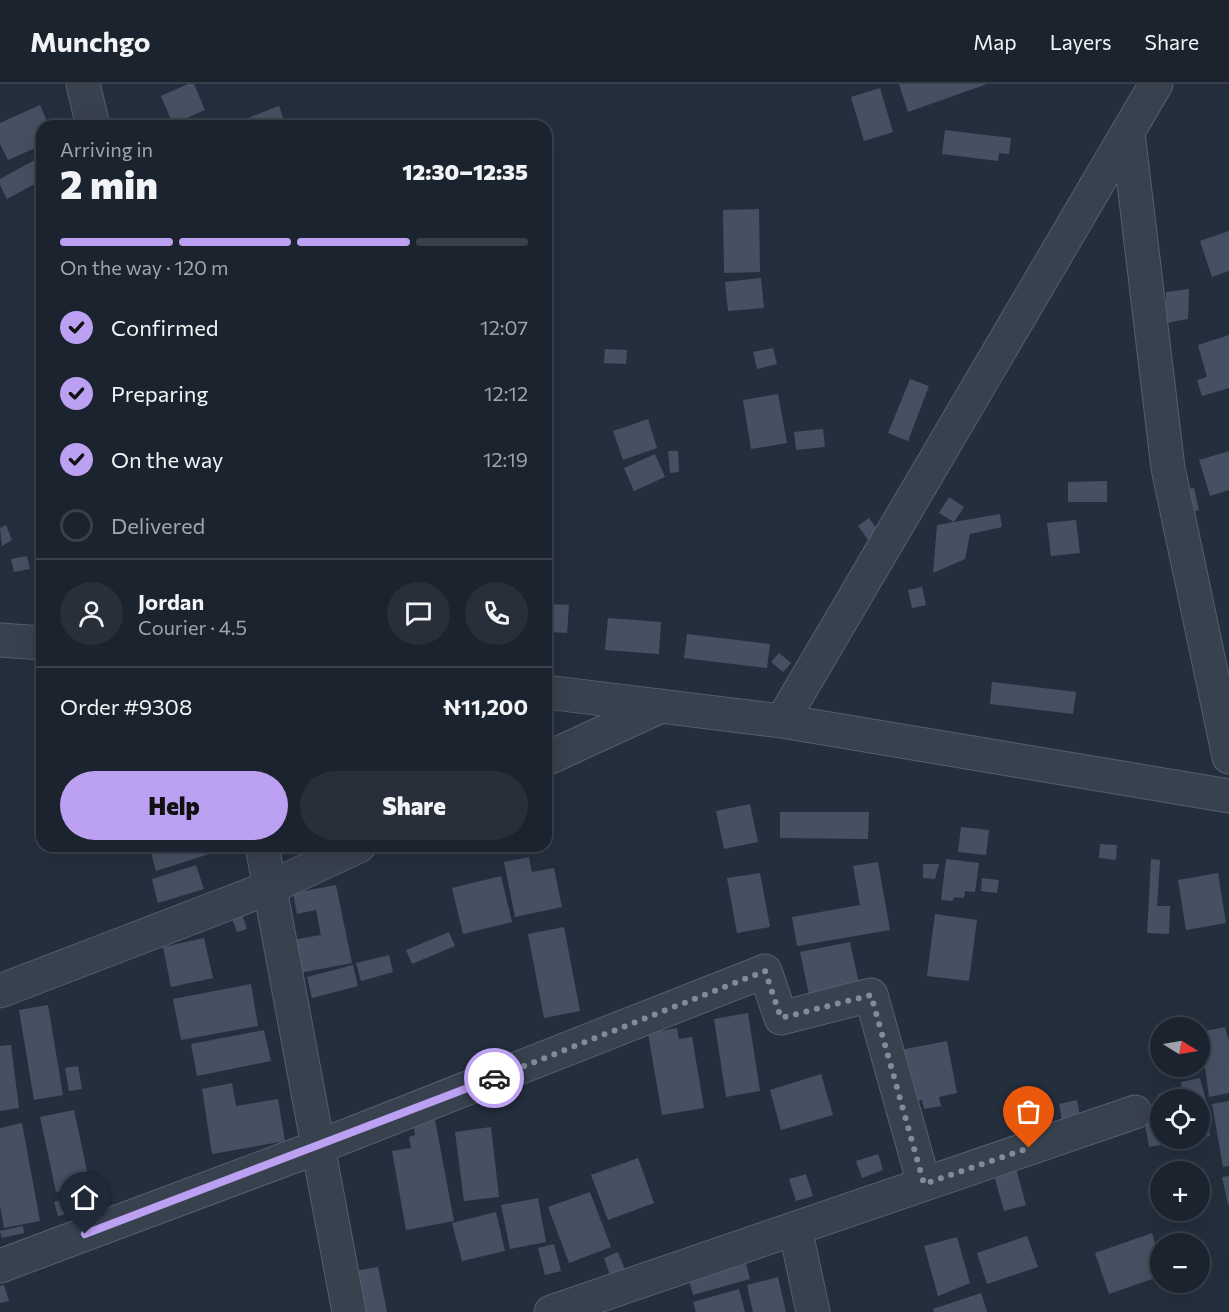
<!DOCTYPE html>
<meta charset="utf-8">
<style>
:root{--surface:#1b232e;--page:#282f3a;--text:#f1f3f6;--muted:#a0a4aa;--line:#39404a;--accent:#bca0f2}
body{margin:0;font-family:Commissioner,sans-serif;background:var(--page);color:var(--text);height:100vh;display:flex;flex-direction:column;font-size:22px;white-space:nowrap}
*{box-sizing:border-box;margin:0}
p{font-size:20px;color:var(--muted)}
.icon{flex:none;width:33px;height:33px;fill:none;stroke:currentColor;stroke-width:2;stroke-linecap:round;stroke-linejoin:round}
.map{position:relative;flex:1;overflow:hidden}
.side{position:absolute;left:36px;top:36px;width:516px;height:732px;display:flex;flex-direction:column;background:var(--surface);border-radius:18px;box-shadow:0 6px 24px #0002,0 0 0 2px var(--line)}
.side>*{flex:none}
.needle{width:39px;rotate:101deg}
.controls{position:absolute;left:1150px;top:933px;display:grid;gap:12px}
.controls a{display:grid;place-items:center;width:60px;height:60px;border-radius:50%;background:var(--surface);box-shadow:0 6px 24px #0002,0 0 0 2px var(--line);font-size:30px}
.pin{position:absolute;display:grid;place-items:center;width:51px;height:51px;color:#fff;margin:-62px -26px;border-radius:50% 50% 50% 0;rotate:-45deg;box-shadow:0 0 6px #0007}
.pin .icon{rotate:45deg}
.courier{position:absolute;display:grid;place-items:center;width:60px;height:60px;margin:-30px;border:4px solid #bca0f2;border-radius:50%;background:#fff;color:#222;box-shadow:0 2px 8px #0007}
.headline em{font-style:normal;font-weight:800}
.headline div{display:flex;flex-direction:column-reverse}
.headline{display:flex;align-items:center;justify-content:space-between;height:102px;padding:0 24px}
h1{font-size:39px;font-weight:800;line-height:45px}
.bar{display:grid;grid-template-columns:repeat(4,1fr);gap:9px 6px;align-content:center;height:72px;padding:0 24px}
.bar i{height:8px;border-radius:4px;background:var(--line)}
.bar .on{background:var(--accent)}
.bar p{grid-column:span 4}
.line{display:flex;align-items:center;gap:15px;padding:0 24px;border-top:2px solid var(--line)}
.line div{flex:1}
.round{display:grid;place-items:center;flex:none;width:63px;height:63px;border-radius:32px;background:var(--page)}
ol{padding:0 24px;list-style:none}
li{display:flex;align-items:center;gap:18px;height:66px}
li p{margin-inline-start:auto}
li .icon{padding:6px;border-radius:50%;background:var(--accent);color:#111;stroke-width:4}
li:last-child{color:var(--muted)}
li i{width:33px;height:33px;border:3px solid var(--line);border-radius:50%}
.button{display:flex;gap:12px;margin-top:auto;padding:12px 24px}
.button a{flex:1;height:69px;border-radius:36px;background:var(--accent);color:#111;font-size:24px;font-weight:800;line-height:69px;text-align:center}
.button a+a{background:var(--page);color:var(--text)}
header{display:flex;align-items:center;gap:36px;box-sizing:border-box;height:84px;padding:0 30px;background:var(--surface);border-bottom:2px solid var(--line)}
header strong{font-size:28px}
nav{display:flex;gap:33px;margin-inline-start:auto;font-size:21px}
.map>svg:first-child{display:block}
.building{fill:#455162}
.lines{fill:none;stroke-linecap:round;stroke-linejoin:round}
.minor-casing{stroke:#565f6c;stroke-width:35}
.minor{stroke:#38414e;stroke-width:33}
.done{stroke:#828b98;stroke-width:6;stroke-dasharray:0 10.8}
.route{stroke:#bca0f2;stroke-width:8}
</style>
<header>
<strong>Munchgo</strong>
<nav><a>Map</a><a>Layers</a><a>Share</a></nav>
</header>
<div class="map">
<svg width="1229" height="1228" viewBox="0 0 1229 1228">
<rect width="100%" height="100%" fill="#242f3e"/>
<!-- building -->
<path class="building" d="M 188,0 L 194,0 L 205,26 L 173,40 L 161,12 Z
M 899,0 L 987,0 L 908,28 Z
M 880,4 L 893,48 L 864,57 L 851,13 Z
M 40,21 L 49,42 L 42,42 L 42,61 L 8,76 L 0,60 L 0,39 Z
M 279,22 L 286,42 L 242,42 L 240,37 Z
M 945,46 L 1011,54 L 1009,70 L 999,69 L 998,77 L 942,70 Z
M 42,72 L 42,96 L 7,115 L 0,101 L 0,95 Z
M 759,125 L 760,188 L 724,189 L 723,126 Z
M 1229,147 L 1229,187 L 1212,193 L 1200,157 Z
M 761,194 L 764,224 L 728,227 L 725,198 Z
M 1189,205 L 1188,235 L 1166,239 L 1166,208 Z
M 1229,251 L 1229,304 L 1202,312 L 1197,296 L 1207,293 L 1198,261 Z
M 773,264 L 777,280 L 757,285 L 753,268 Z
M 605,265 L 627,266 L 626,280 L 604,279 Z
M 910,295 L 929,302 L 908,357 L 888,349 Z
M 778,310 L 787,359 L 751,365 L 743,316 Z
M 648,335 L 657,364 L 623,376 L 613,347 Z
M 823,345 L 825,363 L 796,366 L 794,348 Z
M 668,367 L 678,367 L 679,388 L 670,389 Z
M 1229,367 L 1229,406 L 1210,412 L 1199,376 Z
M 655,370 L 665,393 L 634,407 L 624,384 Z
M 1107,397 L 1107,418 L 1068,418 L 1068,398 Z
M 1194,404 L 1199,426 L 1189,429 L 1184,406 Z
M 949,413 L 964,423 L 954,438 L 1000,430 L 1002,443 L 970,450 L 965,475 L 933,489 L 937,441 L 954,438 L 939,429 Z
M 869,434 L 884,455 L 873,462 L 858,442 Z
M 1076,436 L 1080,469 L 1051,472 L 1047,439 Z
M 6,441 L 12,456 L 2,462 L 0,444 Z
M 27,472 L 30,485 L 14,488 L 11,475 Z
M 922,503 L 926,521 L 912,524 L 908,506 Z
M 550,520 L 569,521 L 567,549 L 548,548 Z
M 608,534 L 661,538 L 659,570 L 605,566 Z
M 687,550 L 770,560 L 767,584 L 684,574 Z
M 779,569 L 791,579 L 783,588 L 771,578 Z
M 992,598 L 1076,608 L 1073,630 L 990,620 Z
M 750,720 L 758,758 L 724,765 L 716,727 Z
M 780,728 L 869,728 L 868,755 L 780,754 Z
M 961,743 L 989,746 L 986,771 L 958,768 Z
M 1100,760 L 1117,761 L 1116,776 L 1099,774 Z
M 149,762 L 234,762 L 156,787 Z
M 529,773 L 532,788 L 554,784 L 562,823 L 515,833 L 504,778 Z
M 946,775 L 979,779 L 975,808 L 965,807 L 964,814 L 955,813 L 952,817 L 941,816 Z
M 1151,775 L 1160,776 L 1157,822 L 1170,822 L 1169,850 L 1147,849 Z
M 878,778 L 890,846 L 797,862 L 792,833 L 860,821 L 853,782 Z
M 923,780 L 939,780 L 935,795 L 923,794 Z
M 196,781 L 204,805 L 158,819 L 152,795 Z
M 760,789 L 770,843 L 737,849 L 727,794 Z
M 1218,789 L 1226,839 L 1186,846 L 1178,796 Z
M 501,792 L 512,838 L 463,850 L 452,804 Z
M 982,794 L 999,796 L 997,809 L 981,807 Z
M 336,801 L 352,879 L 299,889 L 292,856 L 321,851 L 316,826 L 297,830 L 293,809 Z
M 242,830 L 247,845 L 237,848 L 232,834 Z
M 935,830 L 977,836 L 969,897 L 927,892 Z
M 564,843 L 580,927 L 544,934 L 528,850 Z
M 449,848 L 455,862 L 412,880 L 406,866 Z
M 204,854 L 213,894 L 171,903 L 163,863 Z
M 850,858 L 859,900 L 809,911 L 800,868 Z
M 389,871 L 393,888 L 361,897 L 356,879 Z
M 353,881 L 358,902 L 312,914 L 307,893 Z
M 251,900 L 258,942 L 181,956 L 173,915 Z
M 48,921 L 63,1011 L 34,1016 L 19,926 Z
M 748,929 L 760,1007 L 726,1013 L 714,935 Z
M 1225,943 L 1229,957 L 1229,1009 L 1209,1013 L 1200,948 Z
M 677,944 L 679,955 L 692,953 L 704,1024 L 662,1031 L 648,949 Z
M 264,946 L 271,977 L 197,992 L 191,960 Z
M 947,957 L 957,1009 L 939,1013 L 941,1022 L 924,1025 L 922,1016 L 911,1018 L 900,966 Z
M 11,961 L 19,1024 L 0,1027 L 0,962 Z
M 78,982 L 82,1005 L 69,1007 L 65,984 Z
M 821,990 L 833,1031 L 781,1046 L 770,1006 Z
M 1200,994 L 1207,1021 L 1200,1023 L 1200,1016 L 1159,1016 L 1158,1010 L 1182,1004 L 1181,998 Z
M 232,999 L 236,1022 L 278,1015 L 285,1057 L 212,1070 L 202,1005 Z
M 1077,1016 L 1080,1033 L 1062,1036 L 1059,1020 Z
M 1229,1017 L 1229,1082 L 1223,1083 L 1212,1020 Z
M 74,1026 L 90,1101 L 56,1108 L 40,1033 Z
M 1206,1029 L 1210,1052 L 1200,1053 L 1200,1030 Z
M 435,1036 L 454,1137 L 406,1146 L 392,1067 L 411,1064 L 409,1053 L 415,1051 L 413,1040 Z
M 1161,1037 L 1161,1054 L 1188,1056 L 1149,1063 L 1145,1040 Z
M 22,1039 L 40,1137 L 4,1144 L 0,1122 L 0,1044 Z
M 491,1043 L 499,1113 L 464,1117 L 455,1048 Z
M 878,1070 L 883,1086 L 862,1094 L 856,1077 Z
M 638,1074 L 654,1119 L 608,1136 L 591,1091 Z
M 1014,1077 L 1026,1121 L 1004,1127 L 992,1084 Z
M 806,1090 L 813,1112 L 796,1117 L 789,1095 Z
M 1229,1092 L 1229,1121 L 1228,1121 L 1222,1093 Z
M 590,1108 L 611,1163 L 569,1179 L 548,1123 Z
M 68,1114 L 72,1129 L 58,1132 L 54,1118 Z
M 538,1114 L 546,1158 L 510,1165 L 501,1121 Z
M 496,1128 L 505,1167 L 462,1177 L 452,1139 Z
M 23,1142 L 24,1149 L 2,1154 L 0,1147 Z
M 1152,1149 L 1161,1177 L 1161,1192 L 1109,1210 L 1095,1169 Z
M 1027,1152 L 1038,1183 L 987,1200 L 977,1169 Z
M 957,1153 L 970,1199 L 938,1212 L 924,1162 Z
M 554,1160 L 561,1187 L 545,1191 L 538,1164 Z
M 618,1168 L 625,1186 L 610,1191 L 604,1174 Z
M 746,1180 L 750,1195 L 693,1211 L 689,1196 Z
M 378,1183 L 387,1228 L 362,1228 L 354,1187 Z
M 778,1193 L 786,1228 L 753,1228 L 747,1201 Z
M 4,1201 L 9,1217 L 0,1219 L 0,1202 Z
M 739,1205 L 745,1228 L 696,1228 L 693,1218 Z
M 981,1209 L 987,1228 L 934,1228 L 933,1225 Z"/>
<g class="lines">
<!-- minor casing -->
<g class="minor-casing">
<path id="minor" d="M 83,0 L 93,42
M 1128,49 L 1168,384 L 1229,673
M 0,556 L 42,559
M 546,608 L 782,637 L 1229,712
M 782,637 L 1156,0
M 546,675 L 661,622
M 262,762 L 349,1228
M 0,907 L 271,803 L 359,762
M 795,1144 L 813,1228
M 0,1182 L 318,1063 L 765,887 L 781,934 L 871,911 L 924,1100
M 551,1228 L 1135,1028"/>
</g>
<!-- minor -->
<use href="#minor" class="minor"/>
</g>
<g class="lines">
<!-- done -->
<path class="done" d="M 494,994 L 765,887 L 781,934 L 871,911 L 924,1100 L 1029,1064"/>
<!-- route -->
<path class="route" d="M 85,1150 L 494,994"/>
</g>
</svg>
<div class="controls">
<a><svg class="needle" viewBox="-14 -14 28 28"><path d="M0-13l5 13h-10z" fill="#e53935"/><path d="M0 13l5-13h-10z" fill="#a0a4aa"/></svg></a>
<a><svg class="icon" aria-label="locate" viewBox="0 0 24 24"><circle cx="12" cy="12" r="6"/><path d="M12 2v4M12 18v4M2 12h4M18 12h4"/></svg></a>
<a>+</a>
<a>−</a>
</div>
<div class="pin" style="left:1029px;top:1064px;background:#ea580c"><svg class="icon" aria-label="bag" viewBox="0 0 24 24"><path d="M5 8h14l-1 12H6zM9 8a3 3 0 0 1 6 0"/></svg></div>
<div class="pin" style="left:85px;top:1150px;background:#1f2937"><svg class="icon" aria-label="home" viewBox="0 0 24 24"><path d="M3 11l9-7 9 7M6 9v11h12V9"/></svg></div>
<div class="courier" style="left:494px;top:994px"><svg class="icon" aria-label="car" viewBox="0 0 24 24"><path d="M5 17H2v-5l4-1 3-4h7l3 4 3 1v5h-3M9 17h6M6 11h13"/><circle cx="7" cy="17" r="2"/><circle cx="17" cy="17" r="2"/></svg></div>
<section class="side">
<div class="headline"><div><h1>2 min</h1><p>Arriving in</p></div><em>12:30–12:35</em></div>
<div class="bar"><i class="on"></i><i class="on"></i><i class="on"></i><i></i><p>On the way · 120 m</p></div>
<ol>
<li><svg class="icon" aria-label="check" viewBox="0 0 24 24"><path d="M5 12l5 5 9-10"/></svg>Confirmed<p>12:07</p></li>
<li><svg class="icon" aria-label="check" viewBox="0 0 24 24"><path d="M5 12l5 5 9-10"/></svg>Preparing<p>12:12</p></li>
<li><svg class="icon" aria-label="check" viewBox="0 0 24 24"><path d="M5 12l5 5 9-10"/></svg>On the way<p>12:19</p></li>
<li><i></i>Delivered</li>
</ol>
<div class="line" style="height:108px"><a class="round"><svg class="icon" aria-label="person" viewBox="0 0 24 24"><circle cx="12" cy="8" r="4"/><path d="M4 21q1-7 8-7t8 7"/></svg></a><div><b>Jordan</b><p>Courier · 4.5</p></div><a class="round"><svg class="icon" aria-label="chat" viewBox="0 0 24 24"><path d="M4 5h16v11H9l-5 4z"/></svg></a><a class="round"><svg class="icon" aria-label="phone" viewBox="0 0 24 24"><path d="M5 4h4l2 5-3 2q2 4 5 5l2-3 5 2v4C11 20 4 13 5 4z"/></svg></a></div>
<div class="line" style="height:78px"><div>Order #9308</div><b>₦11,200</b></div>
<div class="button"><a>Help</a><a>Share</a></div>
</section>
</div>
